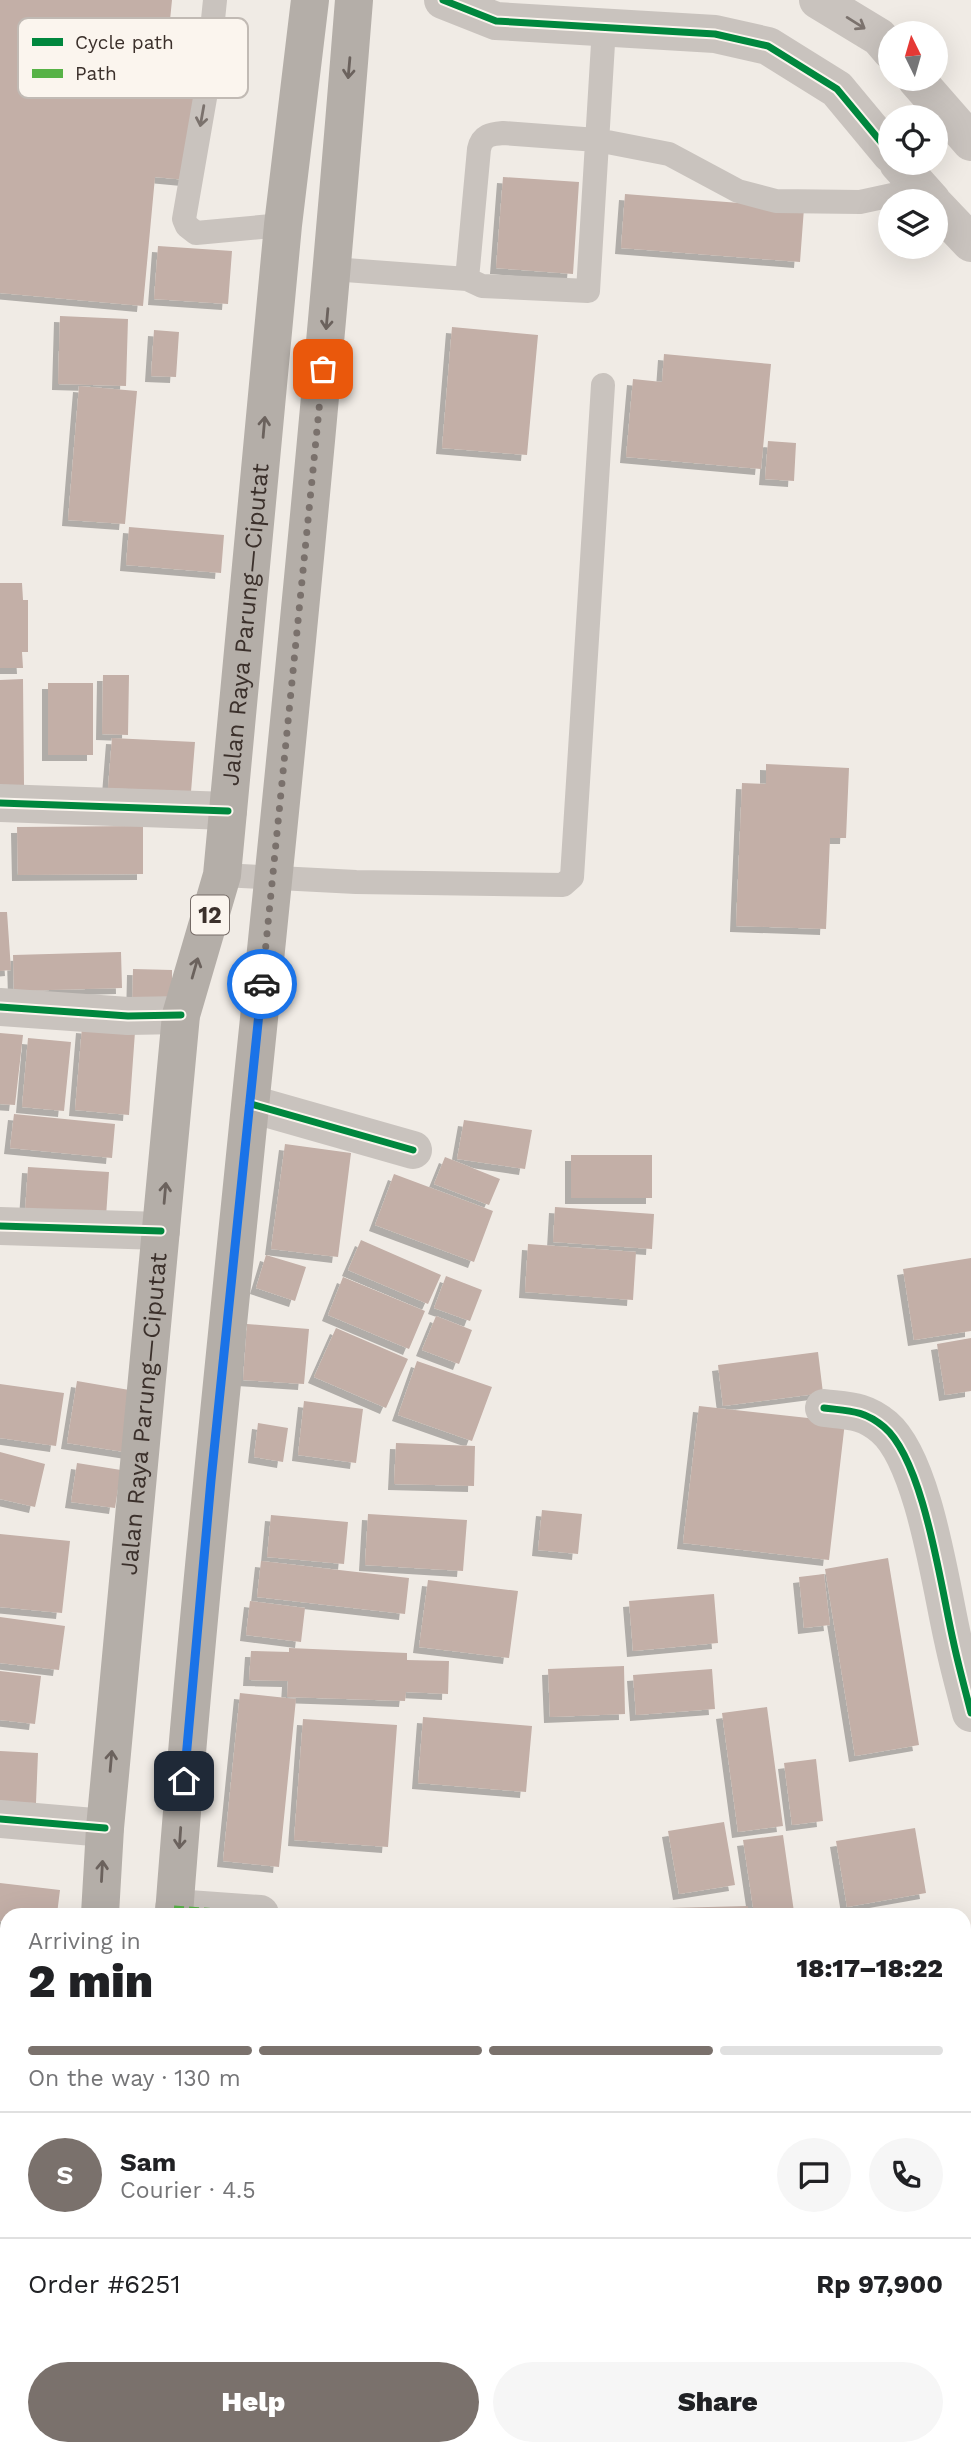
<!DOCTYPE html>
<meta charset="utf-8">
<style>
:root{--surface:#fff;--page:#f6f6f6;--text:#202124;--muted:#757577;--line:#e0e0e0;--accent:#7a716c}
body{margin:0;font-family:"Work Sans",sans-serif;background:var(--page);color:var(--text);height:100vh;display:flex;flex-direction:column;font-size:26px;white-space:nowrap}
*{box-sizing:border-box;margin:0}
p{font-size:23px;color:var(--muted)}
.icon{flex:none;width:38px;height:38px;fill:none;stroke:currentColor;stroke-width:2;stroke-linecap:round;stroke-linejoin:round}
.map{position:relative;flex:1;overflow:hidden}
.details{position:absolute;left:0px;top:1908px;width:971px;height:548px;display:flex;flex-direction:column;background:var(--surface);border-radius:21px 21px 0 0;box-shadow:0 7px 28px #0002}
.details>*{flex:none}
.needle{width:46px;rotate:355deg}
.fabs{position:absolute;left:878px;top:21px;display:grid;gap:14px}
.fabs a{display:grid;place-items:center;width:70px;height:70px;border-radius:50%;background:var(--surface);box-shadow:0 7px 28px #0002;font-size:35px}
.pin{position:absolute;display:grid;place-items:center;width:60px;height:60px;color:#fff;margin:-30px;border-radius:14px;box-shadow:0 4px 10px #0006}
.courier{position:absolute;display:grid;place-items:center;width:70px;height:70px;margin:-35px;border:5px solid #1a73e8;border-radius:50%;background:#fff;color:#222;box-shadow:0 2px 9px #0007}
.summary em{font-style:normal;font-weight:800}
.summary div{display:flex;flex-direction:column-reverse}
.summary{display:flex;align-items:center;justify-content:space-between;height:119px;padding:0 28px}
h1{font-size:46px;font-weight:800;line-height:52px}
.bar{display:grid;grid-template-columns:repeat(4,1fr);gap:10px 7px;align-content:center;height:84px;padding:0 28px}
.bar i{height:9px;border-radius:5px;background:var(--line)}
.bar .active{background:var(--accent)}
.bar p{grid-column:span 4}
.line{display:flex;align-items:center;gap:18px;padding:0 28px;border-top:2px solid var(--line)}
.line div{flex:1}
.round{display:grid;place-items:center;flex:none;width:74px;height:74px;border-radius:37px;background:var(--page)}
.cta{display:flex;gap:14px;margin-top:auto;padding:14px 28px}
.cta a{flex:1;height:80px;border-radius:42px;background:var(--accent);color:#fff;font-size:28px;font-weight:800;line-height:80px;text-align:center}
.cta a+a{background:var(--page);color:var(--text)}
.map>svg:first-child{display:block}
.building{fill:#c3afa7;filter:url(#shadow)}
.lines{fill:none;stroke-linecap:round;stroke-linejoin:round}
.service{stroke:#c9c3be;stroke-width:24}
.minor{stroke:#c9c3be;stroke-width:38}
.trunk{stroke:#b4aea8;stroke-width:38}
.quiet{stroke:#57b246;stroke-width:5;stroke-dasharray:10 5;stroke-linecap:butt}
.cycleway-casing{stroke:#fbf5ee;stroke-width:11}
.cycleway{stroke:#00873e;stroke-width:7}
.oneway{stroke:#7b726d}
.oneway2{stroke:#6b625d}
.done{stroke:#7a716c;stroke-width:7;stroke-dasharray:0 12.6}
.route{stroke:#1a73e8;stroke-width:9}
.labels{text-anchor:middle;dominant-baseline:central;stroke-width:6;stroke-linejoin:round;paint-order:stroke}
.shield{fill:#fbf5ee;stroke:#756b66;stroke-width:2}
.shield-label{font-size:23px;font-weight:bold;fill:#3b302b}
.street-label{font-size:24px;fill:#3b302b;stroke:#fbf5ee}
.key{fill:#fbf5ee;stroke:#c1bab4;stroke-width:2}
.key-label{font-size:19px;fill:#3b302b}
</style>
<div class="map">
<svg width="971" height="2454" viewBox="0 0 971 2454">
<defs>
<filter id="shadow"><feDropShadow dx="-6" dy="6" stdDeviation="0" flood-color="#0004"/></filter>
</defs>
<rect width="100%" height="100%" fill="#f0ebe5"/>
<!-- building -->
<path class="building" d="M 0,0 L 172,0 L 164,81 L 196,84 L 187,180 L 155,177 L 143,306 L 0,293 Z
M 503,177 L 579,182 L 573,274 L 496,268 Z
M 625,194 L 804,208 L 800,262 L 621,248 Z
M 158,246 L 232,251 L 228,304 L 154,299 Z
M 60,316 L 128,319 L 126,386 L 58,384 Z
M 452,327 L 538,335 L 527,455 L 442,448 Z
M 154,330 L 179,332 L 176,377 L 151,376 Z
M 664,354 L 771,364 L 761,469 L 626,457 L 633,379 L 662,382 Z
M 79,386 L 137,391 L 125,524 L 68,520 Z
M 768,441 L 796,443 L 794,481 L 765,479 Z
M 129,527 L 224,535 L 221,573 L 126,565 Z
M 0,583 L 22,583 L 23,600 L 28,600 L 28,652 L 22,652 L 23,668 L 0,668 Z
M 103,675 L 129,675 L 128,735 L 102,734 Z
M 23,679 L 24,785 L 0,785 L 0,680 Z
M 48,683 L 93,683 L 93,755 L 48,755 Z
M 112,738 L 195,742 L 191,792 L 108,788 Z
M 766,764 L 849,768 L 846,838 L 830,838 L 826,929 L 736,926 L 742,783 L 766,784 Z
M 143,826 L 143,874 L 18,875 L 17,827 Z
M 0,912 L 7,912 L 11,970 L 0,971 Z
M 121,952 L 122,988 L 14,991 L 13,955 Z
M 133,969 L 172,970 L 172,1013 L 132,1013 Z
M 82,1027 L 135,1032 L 129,1115 L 75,1110 Z
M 0,1033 L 23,1035 L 15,1105 L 0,1104 Z
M 28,1038 L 71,1042 L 64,1111 L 22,1107 Z
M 14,1114 L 115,1124 L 112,1158 L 10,1148 Z
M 464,1120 L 532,1130 L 525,1169 L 457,1159 Z
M 285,1144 L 351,1153 L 338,1257 L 271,1249 Z
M 571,1155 L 652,1155 L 652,1198 L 571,1198 Z
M 445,1157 L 500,1179 L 489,1205 L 434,1184 Z
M 28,1167 L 109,1172 L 106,1217 L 25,1212 Z
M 394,1174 L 493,1211 L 474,1262 L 375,1225 Z
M 555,1207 L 654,1214 L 652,1249 L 553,1242 Z
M 361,1240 L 441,1275 L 428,1304 L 348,1270 Z
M 528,1244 L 636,1252 L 633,1300 L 525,1292 Z
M 266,1255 L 306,1267 L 295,1301 L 256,1288 Z
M 971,1258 L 971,1331 L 914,1340 L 903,1269 Z
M 446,1276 L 482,1290 L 470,1321 L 434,1308 Z
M 343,1277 L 425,1311 L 409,1349 L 328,1315 Z
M 436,1316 L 472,1330 L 459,1364 L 422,1350 Z
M 247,1324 L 309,1329 L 304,1384 L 243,1380 Z
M 336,1328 L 408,1359 L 386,1408 L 314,1377 Z
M 971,1338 L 971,1391 L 945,1395 L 937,1344 Z
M 818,1352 L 823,1393 L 723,1406 L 718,1365 Z
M 417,1361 L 492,1387 L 472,1441 L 398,1415 Z
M 77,1381 L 141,1392 L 131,1453 L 67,1443 Z
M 0,1384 L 64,1393 L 56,1446 L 0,1438 Z
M 304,1401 L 363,1409 L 356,1463 L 298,1455 Z
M 699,1406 L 845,1422 L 829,1560 L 683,1543 Z
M 258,1423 L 288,1428 L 283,1462 L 254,1457 Z
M 396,1443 L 475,1446 L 474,1486 L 394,1484 Z
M 0,1452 L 45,1464 L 35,1507 L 0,1499 Z
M 77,1463 L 121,1470 L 115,1508 L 71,1502 Z
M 542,1510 L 582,1514 L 578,1554 L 538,1550 Z
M 368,1514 L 467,1520 L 463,1571 L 365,1565 Z
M 271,1515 L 348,1522 L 344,1564 L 267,1557 Z
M 0,1534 L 70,1541 L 62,1613 L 0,1607 Z
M 888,1558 L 919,1745 L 855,1756 L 825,1569 Z
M 261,1561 L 409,1578 L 405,1614 L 257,1597 Z
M 824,1574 L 830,1625 L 804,1628 L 799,1577 Z
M 428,1580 L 518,1591 L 509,1658 L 419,1647 Z
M 714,1594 L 718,1643 L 633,1651 L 629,1601 Z
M 250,1601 L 305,1608 L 301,1642 L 246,1635 Z
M 0,1617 L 65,1626 L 59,1670 L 0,1663 Z
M 289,1648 L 407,1653 L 407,1660 L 449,1661 L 448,1694 L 406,1692 L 405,1701 L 287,1697 L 288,1681 L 249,1680 L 251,1651 L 289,1652 Z
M 624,1666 L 625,1714 L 550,1717 L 548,1669 Z
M 712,1669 L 715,1709 L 636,1715 L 633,1675 Z
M 0,1671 L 41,1676 L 35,1724 L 0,1720 Z
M 240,1693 L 296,1699 L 279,1867 L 223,1861 Z
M 767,1707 L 783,1826 L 738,1832 L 722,1713 Z
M 423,1717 L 532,1726 L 526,1792 L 418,1783 Z
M 303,1719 L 397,1725 L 388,1847 L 294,1840 Z
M 0,1751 L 38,1753 L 36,1803 L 0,1802 Z
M 816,1759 L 823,1821 L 792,1825 L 784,1763 Z
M 724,1822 L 735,1885 L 679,1894 L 668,1831 Z
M 915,1828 L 926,1893 L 847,1907 L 836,1841 Z
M 783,1835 L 794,1912 L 754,1914 L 743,1840 Z
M 0,1883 L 60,1890 L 57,1914 L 7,1914 L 7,1922 L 0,1921 Z
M 748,1906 L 748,1914 L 668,1914 L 668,1908 Z
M 0,1931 L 7,1932 L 7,1986 L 0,1984 Z
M 965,1968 L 971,1987 L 971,2017 L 964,2019 Z
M 0,2024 L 6,2024 L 2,2068 L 0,2068 Z
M 971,2025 L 971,2055 L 964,2057 L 964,2027 Z
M 0,2076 L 7,2077 L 7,2103 L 0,2102 Z
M 964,2134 L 971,2166 L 964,2167 Z
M 0,2164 L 7,2165 L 7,2255 L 0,2255 Z
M 964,2224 L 971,2224 L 971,2307 L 964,2307 Z
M 969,2353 L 971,2354 L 971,2382 L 967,2382 Z
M 426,2448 L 473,2448 L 472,2454 L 440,2454 L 425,2451 Z
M 780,2448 L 834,2448 L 836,2454 L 781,2454 Z
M 852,2448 L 910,2448 L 910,2454 L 853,2454 Z"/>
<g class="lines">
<!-- service -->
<path class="service" d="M 215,0 L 205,98 L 184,219 L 187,226 L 196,233 L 283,225
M 332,269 L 467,279 L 479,149 C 482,135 491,134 503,133 L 597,140 L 669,154 L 738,191 L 776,201 L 860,202 L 920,189
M 467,279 L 482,286 L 588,291 L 604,27
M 222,875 L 356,882 L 563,885 L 572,877 L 603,385"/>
<!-- minor -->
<path class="minor" d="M 443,0 L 496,21 L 715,34 L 768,46 L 837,89 L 891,154
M 818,0 L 879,37 L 891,51
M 916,79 L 971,142
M 898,163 L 932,201
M 936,206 L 971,243
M 0,803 L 228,811
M 0,1007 L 128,1016 L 181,1015
M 251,1104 L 413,1150
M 0,1226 L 161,1231
M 824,1408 C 849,1411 864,1410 884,1427 C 924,1461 941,1588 953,1640 C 958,1664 965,1689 971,1713
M 0,1819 L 105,1828
M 174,1908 L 260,1914
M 0,2441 L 7,2442
M 545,2454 L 545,2448"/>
<!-- trunk -->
<g class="trunk">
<path id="s1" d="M 100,1914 L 105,1828 L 181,1015 L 222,875 L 283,225 L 310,0"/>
<path d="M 174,1914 C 194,1645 223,1376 250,1106 C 288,738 325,369 354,0"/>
<path d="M 270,2448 L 306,2454"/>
<path d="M 72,2454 L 72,2448"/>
<path d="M 131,2454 L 132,2448"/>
</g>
<!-- quiet -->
<path class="quiet" d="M 174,1908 L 260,1914
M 0,2441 L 7,2442
M 59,2448 L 72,2450"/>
<!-- cycleway casing -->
<g class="cycleway-casing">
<path id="cycleway" d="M 443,0 L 496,21 L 715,34 L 768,46 L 837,89 L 891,154
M 0,803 L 228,811
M 0,1007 L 128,1016 L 181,1015
M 251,1104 L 413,1150
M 0,1226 L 161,1231
M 824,1408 C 849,1411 864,1410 884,1427 C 924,1461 941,1588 953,1640 C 958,1664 965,1689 971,1713
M 0,1819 L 105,1828"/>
</g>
<!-- cycleway -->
<use href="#cycleway" class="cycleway"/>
</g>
<!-- one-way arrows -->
<defs><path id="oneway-shaft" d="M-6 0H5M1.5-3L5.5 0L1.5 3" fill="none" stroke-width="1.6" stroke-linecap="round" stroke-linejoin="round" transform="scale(1.75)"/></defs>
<g class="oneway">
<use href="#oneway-shaft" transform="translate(856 23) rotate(32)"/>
<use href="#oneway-shaft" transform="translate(202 116) rotate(100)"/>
</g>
<g class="oneway2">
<use href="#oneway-shaft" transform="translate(349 68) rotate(95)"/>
<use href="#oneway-shaft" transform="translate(327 319) rotate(95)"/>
<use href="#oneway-shaft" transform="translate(264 427) rotate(-85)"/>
<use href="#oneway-shaft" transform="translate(195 968) rotate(-74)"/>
<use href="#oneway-shaft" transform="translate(165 1193) rotate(-85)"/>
<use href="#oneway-shaft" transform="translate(111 1761) rotate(-85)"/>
<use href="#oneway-shaft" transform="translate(180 1838) rotate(94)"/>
<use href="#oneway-shaft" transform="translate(102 1871) rotate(-87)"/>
</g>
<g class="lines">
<!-- done -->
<path class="done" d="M 262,984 L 323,369"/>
<!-- route -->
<path class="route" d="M 184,1781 L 211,1480 L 262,984"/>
</g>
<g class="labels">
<!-- shield labels -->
<rect class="shield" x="191" y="895.5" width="38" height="39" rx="5"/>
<g class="shield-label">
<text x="210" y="915">12</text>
</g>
<!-- street labels -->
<g class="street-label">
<text stroke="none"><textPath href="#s1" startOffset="1300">Jalan Raya Parung—Ciputat</textPath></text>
<text stroke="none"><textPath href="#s1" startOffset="502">Jalan Raya Parung—Ciputat</textPath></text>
</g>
</g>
<!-- legend -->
<rect x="18" y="18" width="230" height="80" rx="10" class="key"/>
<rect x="32" y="38" width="31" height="8" fill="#00873e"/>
<rect x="32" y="69" width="31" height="9" fill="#57b246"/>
<g class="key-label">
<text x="75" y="49">Cycle path</text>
<text x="75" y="80">Path</text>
</g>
</svg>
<div class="fabs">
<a><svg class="needle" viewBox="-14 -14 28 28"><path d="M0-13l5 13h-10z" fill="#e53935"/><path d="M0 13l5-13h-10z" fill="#757577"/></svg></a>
<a><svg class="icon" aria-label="locate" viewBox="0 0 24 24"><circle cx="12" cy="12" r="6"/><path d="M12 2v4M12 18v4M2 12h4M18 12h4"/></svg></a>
<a><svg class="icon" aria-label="layers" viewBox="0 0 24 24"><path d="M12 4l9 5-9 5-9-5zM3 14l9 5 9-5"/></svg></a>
</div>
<div class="pin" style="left:323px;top:369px;background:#ea580c"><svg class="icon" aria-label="bag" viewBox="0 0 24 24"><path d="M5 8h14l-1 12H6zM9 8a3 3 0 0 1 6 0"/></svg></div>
<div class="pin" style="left:184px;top:1781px;background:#1f2937"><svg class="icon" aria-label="home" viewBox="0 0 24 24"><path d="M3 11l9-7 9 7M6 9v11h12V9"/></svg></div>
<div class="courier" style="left:262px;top:984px"><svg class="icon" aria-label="car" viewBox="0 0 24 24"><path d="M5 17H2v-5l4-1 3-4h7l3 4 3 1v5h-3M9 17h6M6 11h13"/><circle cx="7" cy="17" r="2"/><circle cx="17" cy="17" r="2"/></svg></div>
<section class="details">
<div class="summary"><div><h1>2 min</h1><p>Arriving in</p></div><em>18:17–18:22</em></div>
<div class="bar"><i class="active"></i><i class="active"></i><i class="active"></i><i></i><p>On the way · 130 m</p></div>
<div class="line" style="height:126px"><b class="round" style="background:var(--accent);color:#fff">S</b><div><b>Sam</b><p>Courier · 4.5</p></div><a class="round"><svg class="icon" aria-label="chat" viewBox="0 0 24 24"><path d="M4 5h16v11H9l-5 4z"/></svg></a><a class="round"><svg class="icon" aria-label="phone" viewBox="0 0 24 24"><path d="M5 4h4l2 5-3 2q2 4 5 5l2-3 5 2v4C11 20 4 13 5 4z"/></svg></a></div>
<div class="line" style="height:91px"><div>Order #6251</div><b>Rp 97,900</b></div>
<div class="cta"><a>Help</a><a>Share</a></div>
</section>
</div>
